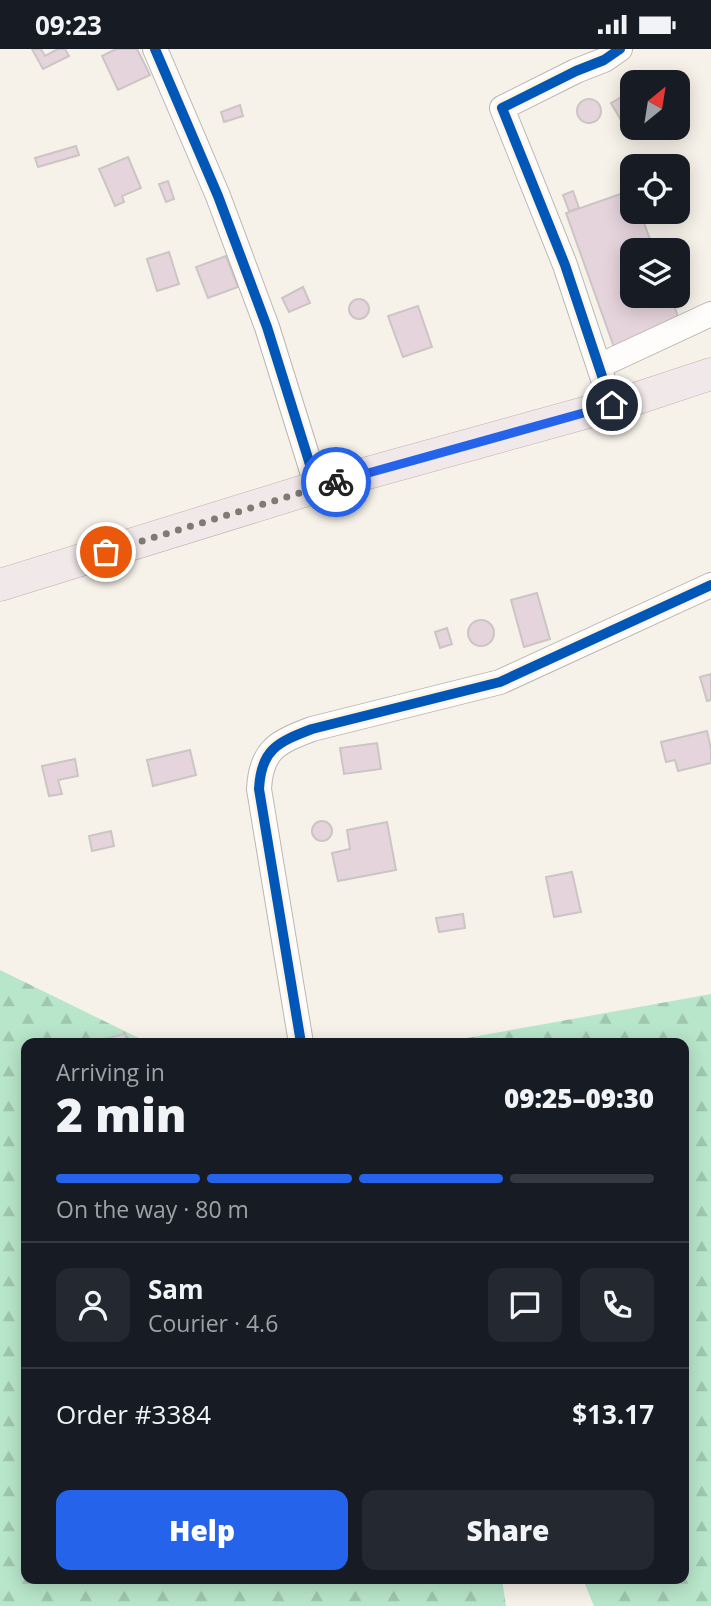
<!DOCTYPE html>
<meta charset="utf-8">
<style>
:root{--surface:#171b24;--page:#242831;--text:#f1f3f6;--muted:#9ea1a6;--line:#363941;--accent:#2563eb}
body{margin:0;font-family:"Open Sans",sans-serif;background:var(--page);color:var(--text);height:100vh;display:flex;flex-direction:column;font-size:26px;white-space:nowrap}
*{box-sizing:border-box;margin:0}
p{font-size:23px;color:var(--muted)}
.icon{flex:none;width:38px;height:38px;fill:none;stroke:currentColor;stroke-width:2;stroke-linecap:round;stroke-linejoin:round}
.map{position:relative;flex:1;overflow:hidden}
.side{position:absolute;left:21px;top:989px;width:668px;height:546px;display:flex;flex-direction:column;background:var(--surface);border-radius:14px;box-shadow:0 4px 18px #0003}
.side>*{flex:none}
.needle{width:46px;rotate:30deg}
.fabs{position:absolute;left:620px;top:21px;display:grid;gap:14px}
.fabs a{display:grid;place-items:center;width:70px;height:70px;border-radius:14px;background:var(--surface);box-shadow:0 4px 18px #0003;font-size:35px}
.pin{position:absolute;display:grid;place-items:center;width:60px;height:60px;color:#fff;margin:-30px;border:4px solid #fff;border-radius:50%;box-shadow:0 2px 7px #0007}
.courier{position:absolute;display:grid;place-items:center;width:70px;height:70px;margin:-35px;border:5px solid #2563eb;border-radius:50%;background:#fff;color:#222;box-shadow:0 2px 9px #0007}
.headline em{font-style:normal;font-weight:800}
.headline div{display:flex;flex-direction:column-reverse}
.headline{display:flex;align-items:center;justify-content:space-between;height:119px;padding:0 35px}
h1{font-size:46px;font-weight:800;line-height:52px}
.bar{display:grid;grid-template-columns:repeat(4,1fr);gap:10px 7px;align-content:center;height:84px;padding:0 35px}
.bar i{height:9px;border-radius:5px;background:var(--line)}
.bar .active{background:var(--accent)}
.bar p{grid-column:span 4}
.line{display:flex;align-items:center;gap:18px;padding:0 35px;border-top:2px solid var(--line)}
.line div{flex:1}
.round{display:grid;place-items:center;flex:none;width:74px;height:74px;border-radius:14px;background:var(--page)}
.primary-button{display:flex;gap:14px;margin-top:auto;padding:14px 35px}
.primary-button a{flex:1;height:80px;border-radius:14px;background:var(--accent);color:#fff;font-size:28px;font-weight:800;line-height:80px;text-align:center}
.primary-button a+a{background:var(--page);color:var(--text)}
.status{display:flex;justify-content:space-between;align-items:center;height:49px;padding:0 35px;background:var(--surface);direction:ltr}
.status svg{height:19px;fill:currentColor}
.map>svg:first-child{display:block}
.forest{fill:url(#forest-firs)}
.building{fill:#e6d4dc;stroke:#cbc5c4;stroke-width:2}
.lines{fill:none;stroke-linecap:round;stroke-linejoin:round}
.minor-casing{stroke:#bab7b0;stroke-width:26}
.major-casing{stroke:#c0b0af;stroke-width:33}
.minor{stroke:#fefdfc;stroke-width:24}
.major{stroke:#f1e9e9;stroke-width:32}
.cycleway-casing{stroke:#fdf4e3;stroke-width:15}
.cycleway{stroke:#0057b8;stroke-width:10}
.done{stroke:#7f7b74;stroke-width:7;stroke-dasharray:0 12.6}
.route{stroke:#2563eb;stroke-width:9}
</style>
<div class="status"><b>09:23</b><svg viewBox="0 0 49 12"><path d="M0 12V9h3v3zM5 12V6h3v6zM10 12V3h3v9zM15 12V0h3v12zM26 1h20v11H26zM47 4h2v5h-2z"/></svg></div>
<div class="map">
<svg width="711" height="1557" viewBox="0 0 711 1557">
<defs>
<pattern id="forest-firs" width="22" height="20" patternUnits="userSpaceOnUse" patternTransform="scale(1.75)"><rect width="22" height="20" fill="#b8e6ca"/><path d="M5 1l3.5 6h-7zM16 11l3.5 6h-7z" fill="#9fc6ae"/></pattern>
</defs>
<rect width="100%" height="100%" fill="#f7f2e9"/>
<!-- forest -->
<path class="forest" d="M 0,921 L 149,994 L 26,994 L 26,1530 L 502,1530 L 506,1557 L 0,1557 Z
M 711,945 L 711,1557 L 594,1557 L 583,1530 L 684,1530 L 684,994 L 439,994 Z"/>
<!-- building -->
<path class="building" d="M 32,0 L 41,0 L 45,7 L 58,0 L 65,0 L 69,7 L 43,20 Z
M 116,0 L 137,0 L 150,26 L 118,41 L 102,7 Z
M 632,42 L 632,79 L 652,79 L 632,90 L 611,54 Z
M577 62a12 12 0 1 1 24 0a12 12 0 1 1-24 0Z
M 240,56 L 243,67 L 224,73 L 221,63 Z
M 76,97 L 79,106 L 38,118 L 35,109 Z
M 128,108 L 141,139 L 122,147 L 124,153 L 115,157 L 99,120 Z
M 168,132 L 174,150 L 166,153 L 159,135 Z
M 632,141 L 632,163 L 640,163 L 654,201 L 632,201 L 632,247 L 671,247 L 680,274 L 614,298 L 566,164 Z
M 573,142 L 579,159 L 569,162 L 563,146 Z
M 169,203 L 179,235 L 157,242 L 147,210 Z
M 226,207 L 238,238 L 208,249 L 196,218 Z
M 303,238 L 310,254 L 289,263 L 282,249 Z
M349 260a10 10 0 1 1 20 0a10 10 0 1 1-20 0Z
M 418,257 L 432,298 L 403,308 L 388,267 Z
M 537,544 L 550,590 L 524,598 L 511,551 Z
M468 584a13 13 0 1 1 26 0a13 13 0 1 1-26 0Z
M 447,579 L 452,595 L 440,599 L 435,583 Z
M 711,625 L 711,651 L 707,652 L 700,628 Z
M 707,682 L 711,700 L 711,714 L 678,722 L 675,711 L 666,713 L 661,693 Z
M 377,694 L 381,720 L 344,725 L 340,699 Z
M 190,701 L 196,726 L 153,737 L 147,711 Z
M 75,710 L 78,727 L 58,731 L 62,745 L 49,747 L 42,717 Z
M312 782a10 10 0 1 1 20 0a10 10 0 1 1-20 0Z
M 387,773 L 396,821 L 338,832 L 332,804 L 350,800 L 347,781 Z
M 111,782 L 114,797 L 92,802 L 89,787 Z
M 572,823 L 581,863 L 554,868 L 546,828 Z
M 463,865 L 465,879 L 439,883 L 436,869 Z
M 125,985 L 126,994 L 87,994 Z"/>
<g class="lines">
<!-- minor casing -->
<g class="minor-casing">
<path id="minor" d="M 155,0 L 218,147 L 267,278 L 317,438
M 599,317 L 711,265
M 612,357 L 565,216 L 502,59 L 576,22 L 604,11 L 620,0
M 301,994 L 259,740 C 261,700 278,693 312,680 L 500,633 L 711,536"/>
</g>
<!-- major casing -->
<g class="major-casing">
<path id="major" d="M 0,536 L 317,438 L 635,350 L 711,325"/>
</g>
<!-- minor -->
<use href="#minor" class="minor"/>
<!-- major -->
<use href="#major" class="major"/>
<!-- cycleway casing -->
<g class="cycleway-casing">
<path id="cycleway" d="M 155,0 L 218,147 L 267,278 L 317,438
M 612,357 L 565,216 L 502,59 L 576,22 L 604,11 L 620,0
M 301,994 L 259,740 C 261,700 278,693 312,680 L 500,633 L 711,536"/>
</g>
<!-- cycleway -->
<use href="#cycleway" class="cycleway"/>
</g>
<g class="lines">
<!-- done -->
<path class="done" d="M 106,503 L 336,433"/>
<!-- route -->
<path class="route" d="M 336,433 L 612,356"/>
</g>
</svg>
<div class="fabs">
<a><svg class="needle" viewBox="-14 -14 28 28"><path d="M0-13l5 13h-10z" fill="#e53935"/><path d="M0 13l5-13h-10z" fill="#9ea1a6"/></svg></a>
<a><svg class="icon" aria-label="locate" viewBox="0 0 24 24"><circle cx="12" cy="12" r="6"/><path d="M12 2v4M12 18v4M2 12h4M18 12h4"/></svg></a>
<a><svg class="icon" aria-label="layers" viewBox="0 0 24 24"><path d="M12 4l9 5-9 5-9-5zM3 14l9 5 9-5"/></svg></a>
</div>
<div class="pin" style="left:106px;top:503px;background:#ea580c"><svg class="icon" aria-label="bag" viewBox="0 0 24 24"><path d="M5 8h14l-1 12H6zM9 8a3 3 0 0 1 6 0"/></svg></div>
<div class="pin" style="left:612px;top:356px;background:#1f2937"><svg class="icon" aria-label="home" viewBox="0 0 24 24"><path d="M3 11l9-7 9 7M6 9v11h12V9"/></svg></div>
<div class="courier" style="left:336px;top:433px"><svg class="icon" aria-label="bike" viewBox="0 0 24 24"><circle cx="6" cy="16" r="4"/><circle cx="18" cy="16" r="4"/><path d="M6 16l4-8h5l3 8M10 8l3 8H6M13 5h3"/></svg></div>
<section class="side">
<div class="headline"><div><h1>2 min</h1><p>Arriving in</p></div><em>09:25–09:30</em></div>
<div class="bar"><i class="active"></i><i class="active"></i><i class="active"></i><i></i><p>On the way · 80 m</p></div>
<div class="line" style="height:126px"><a class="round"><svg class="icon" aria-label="person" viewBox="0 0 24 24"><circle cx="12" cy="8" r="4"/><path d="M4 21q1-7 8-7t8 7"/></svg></a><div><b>Sam</b><p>Courier · 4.6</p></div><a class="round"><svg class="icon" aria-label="chat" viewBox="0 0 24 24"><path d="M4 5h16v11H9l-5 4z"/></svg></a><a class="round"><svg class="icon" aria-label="phone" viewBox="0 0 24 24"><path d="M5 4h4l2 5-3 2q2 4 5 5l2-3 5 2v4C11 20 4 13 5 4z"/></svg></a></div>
<div class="line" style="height:91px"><div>Order #3384</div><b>$13.17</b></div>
<div class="primary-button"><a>Help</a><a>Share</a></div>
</section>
</div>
